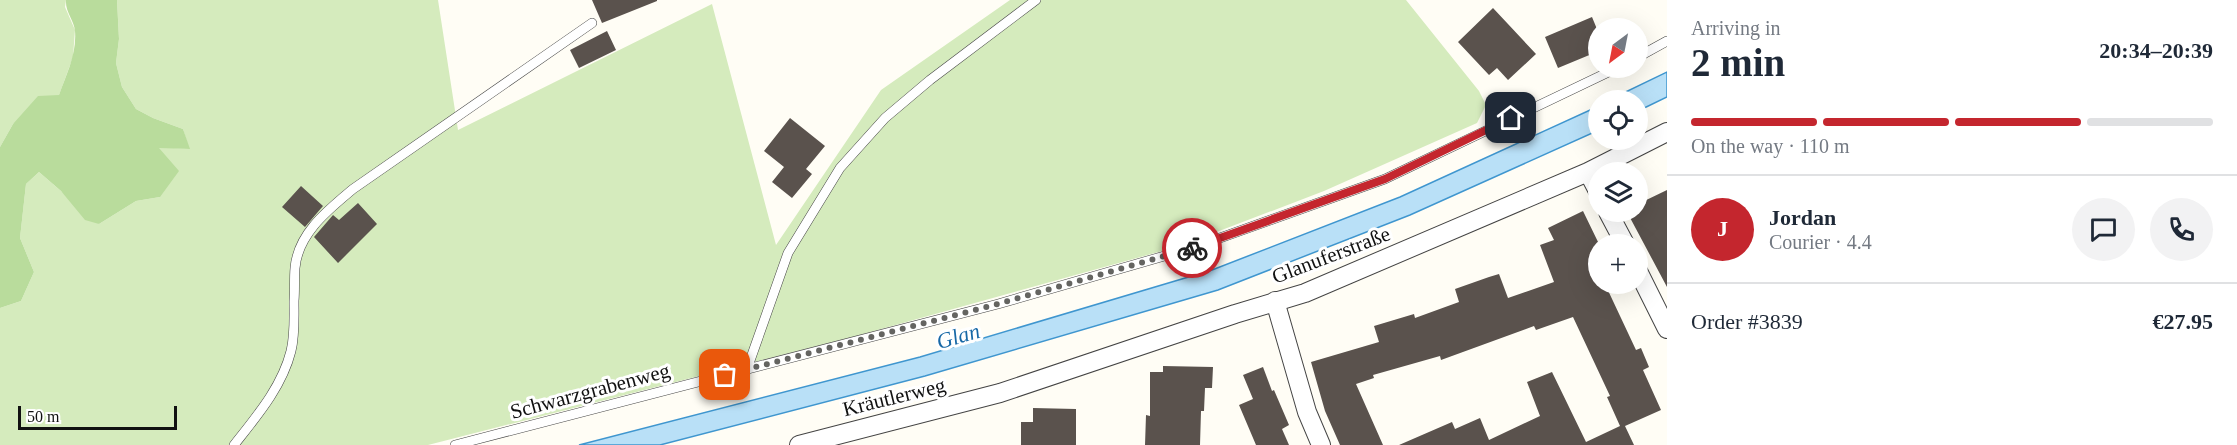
<!DOCTYPE html>
<meta charset="utf-8">
<style>
:root{--surface:#fff;--page:#f2f2f3;--text:#1f2937;--muted:#747a83;--line:#e0e1e3;--accent:#c4262e}
body{margin:0;font-family:"Times New Roman",serif;background:var(--page);color:var(--text);height:100vh;display:flex;flex-direction:column;font-size:22px;white-space:nowrap}
*{box-sizing:border-box;margin:0}
p{font-size:20px;color:var(--muted)}
.icon{flex:none;width:33px;height:33px;fill:none;stroke:currentColor;stroke-width:2;stroke-linecap:round;stroke-linejoin:round}
.map{position:relative;flex:1;overflow:hidden}
.panel{display:flex;flex-direction:column;background:var(--surface);width:570px}
.panel>*{flex:none}
.needle{width:39px;rotate:212deg}
.buttons{position:absolute;left:1588px;top:18px;display:grid;gap:12px}
.buttons a{display:grid;place-items:center;width:60px;height:60px;border-radius:50%;background:var(--surface);box-shadow:0 6px 24px #0002;font-size:30px}
.scale{position:absolute;left:18px;bottom:15px;width:159px;box-sizing:border-box;padding-left:6px;border:3px solid #111;border-top:0;font-size:16px;line-height:21px;white-space:nowrap;color:#111;-webkit-text-stroke:4px #fff;paint-order:stroke}
.pin{position:absolute;display:grid;place-items:center;width:51px;height:51px;color:#fff;margin:-26px;border-radius:12px;box-shadow:0 3px 9px #0006}
.courier{position:absolute;display:grid;place-items:center;width:60px;height:60px;margin:-30px;border:4px solid #c4262e;border-radius:50%;background:#fff;color:#222;box-shadow:0 2px 8px #0007}
.summary em{font-style:normal;font-weight:700}
.summary div{display:flex;flex-direction:column-reverse}
.summary{display:flex;align-items:center;justify-content:space-between;height:102px;padding:0 24px}
h1{font-size:39px;font-weight:700;line-height:45px}
.bar{display:grid;grid-template-columns:repeat(4,1fr);gap:9px 6px;align-content:center;height:72px;padding:0 24px}
.bar i{height:8px;border-radius:4px;background:var(--line)}
.bar .selected{background:var(--accent)}
.bar p{grid-column:span 4}
.line{display:flex;align-items:center;gap:15px;padding:0 24px;border-top:2px solid var(--line)}
.line div{flex:1}
.round{display:grid;place-items:center;flex:none;width:63px;height:63px;border-radius:32px;background:var(--page)}
main{display:flex;flex:1;min-height:0}
.map>svg:first-child{display:block}
.green{fill:#d5ebbd}
.forest{fill:#b9dc9c}
.water{fill:#b9e0f7;stroke:#3f96cf;stroke-width:1.5}
.building{fill:#5a524d}
.lines{fill:none;stroke-linecap:round;stroke-linejoin:round}
.lane-casing{stroke:#444;stroke-width:10}
.street-casing{stroke:#444;stroke-width:20}
.lane{stroke:#fff;stroke-width:9}
.street{stroke:#fff;stroke-width:18}
.done{stroke:#646461;stroke-width:6;stroke-dasharray:0 10.8}
.route{stroke:#c4262e;stroke-width:8}
.labels{text-anchor:middle;dominant-baseline:central;stroke-width:6;stroke-linejoin:round;paint-order:stroke}
.street-label{font-size:21px;fill:#111;stroke:#fff}
.water-label{font-size:22px;font-style:italic;fill:#1768a6;stroke:#fff}
</style>
<main>
<div class="map">
<svg width="1667" height="445" viewBox="0 0 1667 445">
<rect width="100%" height="100%" fill="#fffdf5"/>
<!-- green -->
<path class="green" d="M 0,0 L 66,0 L 65,7 L 75,30 L 73,57 L 59,95 L 13,124 L 0,147 Z
M 117,0 L 438,0 L 458,130 L 712,4 L 776,245 L 881,90 L 1010,0 L 1406,0 L 1479,91 L 1486,105 L 1477,123 L 1324,191 L 1180,246 L 856,336 L 428,445 L 0,445 L 0,308 L 21,301 L 34,272 L 20,238 L 26,184 L 39,172 L 99,224 L 136,201 L 160,197 L 158,147 L 189,149 L 183,129 L 153,118 L 136,109 L 122,87 L 116,63 L 119,39 Z"/>
<!-- forest -->
<path class="forest" d="M 66,0 L 117,0 L 119,39 L 116,63 L 122,87 L 136,109 L 153,118 L 183,129 L 190,149 L 159,148 L 179,171 L 160,197 L 136,201 L 99,224 L 85,220 L 61,191 L 39,172 L 26,184 L 20,238 L 34,272 L 21,301 L 0,308 L 0,147 L 13,124 L 38,96 L 59,95 C 66,75 77,54 75,31 C 74,20 65,12 66,0 Z"/>
<!-- water -->
<path class="water" d="M 1667,72 L 1667,97 L 1638,111 L 1638,100 L 1609,100 Z
M 1599,106 L 1599,130 L 1410,215 L 1218,290 L 925,376 L 660,445 L 579,445 L 920,357 L 1212,270 L 1400,197 Z"/>
<!-- building -->
<path class="building" d="M 592,0 L 657,0 L 657,1 L 602,23 Z
M 1493,8 L 1536,54 L 1508,80 L 1497,68 L 1489,75 L 1458,42 Z
M 1592,17 L 1599,34 L 1599,51 L 1558,68 L 1545,37 Z
M 607,31 L 616,50 L 579,68 L 570,50 Z
M 790,118 L 825,146 L 806,169 L 812,174 L 792,198 L 772,182 L 784,167 L 764,151 Z
M 301,186 L 323,206 L 305,227 L 282,207 Z
M 1667,190 L 1667,287 L 1627,212 L 1638,212 L 1638,204 Z
M 358,203 L 377,224 L 338,263 L 314,237 L 333,215 L 339,220 Z
M 1583,211 L 1599,244 L 1599,284 L 1605,284 L 1636,350 L 1641,348 L 1649,367 L 1643,370 L 1661,410 L 1625,426 L 1634,445 L 1399,445 L 1452,422 L 1455,429 L 1480,418 L 1489,440 L 1540,416 L 1527,382 L 1552,372 L 1586,442 L 1620,426 L 1607,397 L 1610,396 L 1573,317 L 1536,330 L 1534,326 L 1441,360 L 1440,356 L 1373,375 L 1374,378 L 1356,384 L 1383,445 L 1340,445 L 1325,411 L 1311,362 L 1379,342 L 1374,326 L 1414,314 L 1415,318 L 1459,302 L 1455,289 L 1489,277 L 1499,274 L 1508,298 L 1554,282 L 1540,245 L 1554,240 L 1548,228 Z
M 1163,366 L 1213,367 L 1212,388 L 1205,388 L 1204,411 L 1201,411 L 1200,445 L 1145,445 L 1146,415 L 1150,416 L 1150,372 L 1163,372 Z
M 1263,367 L 1272,391 L 1274,390 L 1289,425 L 1282,429 L 1289,445 L 1256,445 L 1239,405 L 1253,399 L 1243,375 Z
M 1033,408 L 1076,409 L 1076,445 L 1021,445 L 1021,422 L 1033,422 Z"/>
<g class="lines">
<!-- lane casing -->
<g class="lane-casing">
<path id="lane" d="M 1638,57 L 1667,41
M 747,369 L 788,253 L 840,168 L 885,118 L 930,80 L 1036,0
M 234,445 C 256,417 282,387 291,351 C 295,335 294,318 294,301 C 295,290 294,279 295,268 C 298,233 328,210 353,189 L 592,23
M 455,445 L 998,304 L 1192,248 L 1385,179 L 1617,68"/>
</g>
<!-- street casing -->
<g class="street-casing">
<path id="street" d="M 1588,172 L 1599,193
M 1608,212 L 1625,244
M 1638,271 L 1667,329
M 1275,301 L 1307,412 L 1321,445
M 799,445 L 1000,393 L 1235,314 L 1305,293 L 1588,172 L 1667,132"/>
</g>
<!-- lane -->
<use href="#lane" class="lane"/>
<!-- street -->
<use href="#street" class="street"/>
</g>
<g class="lines">
<!-- done -->
<path class="done" d="M 725,375 L 998,304 L 1192,248"/>
<!-- route -->
<path class="route" d="M 1192,248 L 1385,179 L 1511,118"/>
</g>
<g class="labels">
<!-- street labels -->
<g class="street-label">
<text transform="translate(1331 255) rotate(-21)">Glanuferstraße</text>
<text transform="translate(590 391) rotate(-15)">Schwarzgrabenweg</text>
<text transform="translate(894 397) rotate(-14)">Kräutlerweg</text>
</g>
<!-- water labels -->
<g class="water-label">
<text transform="translate(958 336) rotate(-16)">Glan</text>
</g>
</g>
</svg>
<div class="buttons">
<a><svg class="needle" viewBox="-14 -14 28 28"><path d="M0-13l5 13h-10z" fill="#e53935"/><path d="M0 13l5-13h-10z" fill="#747a83"/></svg></a>
<a><svg class="icon" aria-label="locate" viewBox="0 0 24 24"><circle cx="12" cy="12" r="6"/><path d="M12 2v4M12 18v4M2 12h4M18 12h4"/></svg></a>
<a><svg class="icon" aria-label="layers" viewBox="0 0 24 24"><path d="M12 4l9 5-9 5-9-5zM3 14l9 5 9-5"/></svg></a>
<a>+</a>
</div>
<div class="scale">50 m</div>
<div class="pin" style="left:725px;top:375px;background:#ea580c"><svg class="icon" aria-label="bag" viewBox="0 0 24 24"><path d="M5 8h14l-1 12H6zM9 8a3 3 0 0 1 6 0"/></svg></div>
<div class="pin" style="left:1511px;top:118px;background:#1f2937"><svg class="icon" aria-label="home" viewBox="0 0 24 24"><path d="M3 11l9-7 9 7M6 9v11h12V9"/></svg></div>
<div class="courier" style="left:1192px;top:248px"><svg class="icon" aria-label="bike" viewBox="0 0 24 24"><circle cx="6" cy="16" r="4"/><circle cx="18" cy="16" r="4"/><path d="M6 16l4-8h5l3 8M10 8l3 8H6M13 5h3"/></svg></div>
</div>
<section class="panel">
<div class="summary"><div><h1>2 min</h1><p>Arriving in</p></div><em>20:34–20:39</em></div>
<div class="bar"><i class="selected"></i><i class="selected"></i><i class="selected"></i><i></i><p>On the way · 110 m</p></div>
<div class="line" style="height:108px"><b class="round" style="background:var(--accent);color:#fff">J</b><div><b>Jordan</b><p>Courier · 4.4</p></div><a class="round"><svg class="icon" aria-label="chat" viewBox="0 0 24 24"><path d="M4 5h16v11H9l-5 4z"/></svg></a><a class="round"><svg class="icon" aria-label="phone" viewBox="0 0 24 24"><path d="M5 4h4l2 5-3 2q2 4 5 5l2-3 5 2v4C11 20 4 13 5 4z"/></svg></a></div>
<div class="line" style="height:78px"><div>Order #3839</div><b>€27.95</b></div>
</section>
</main>
